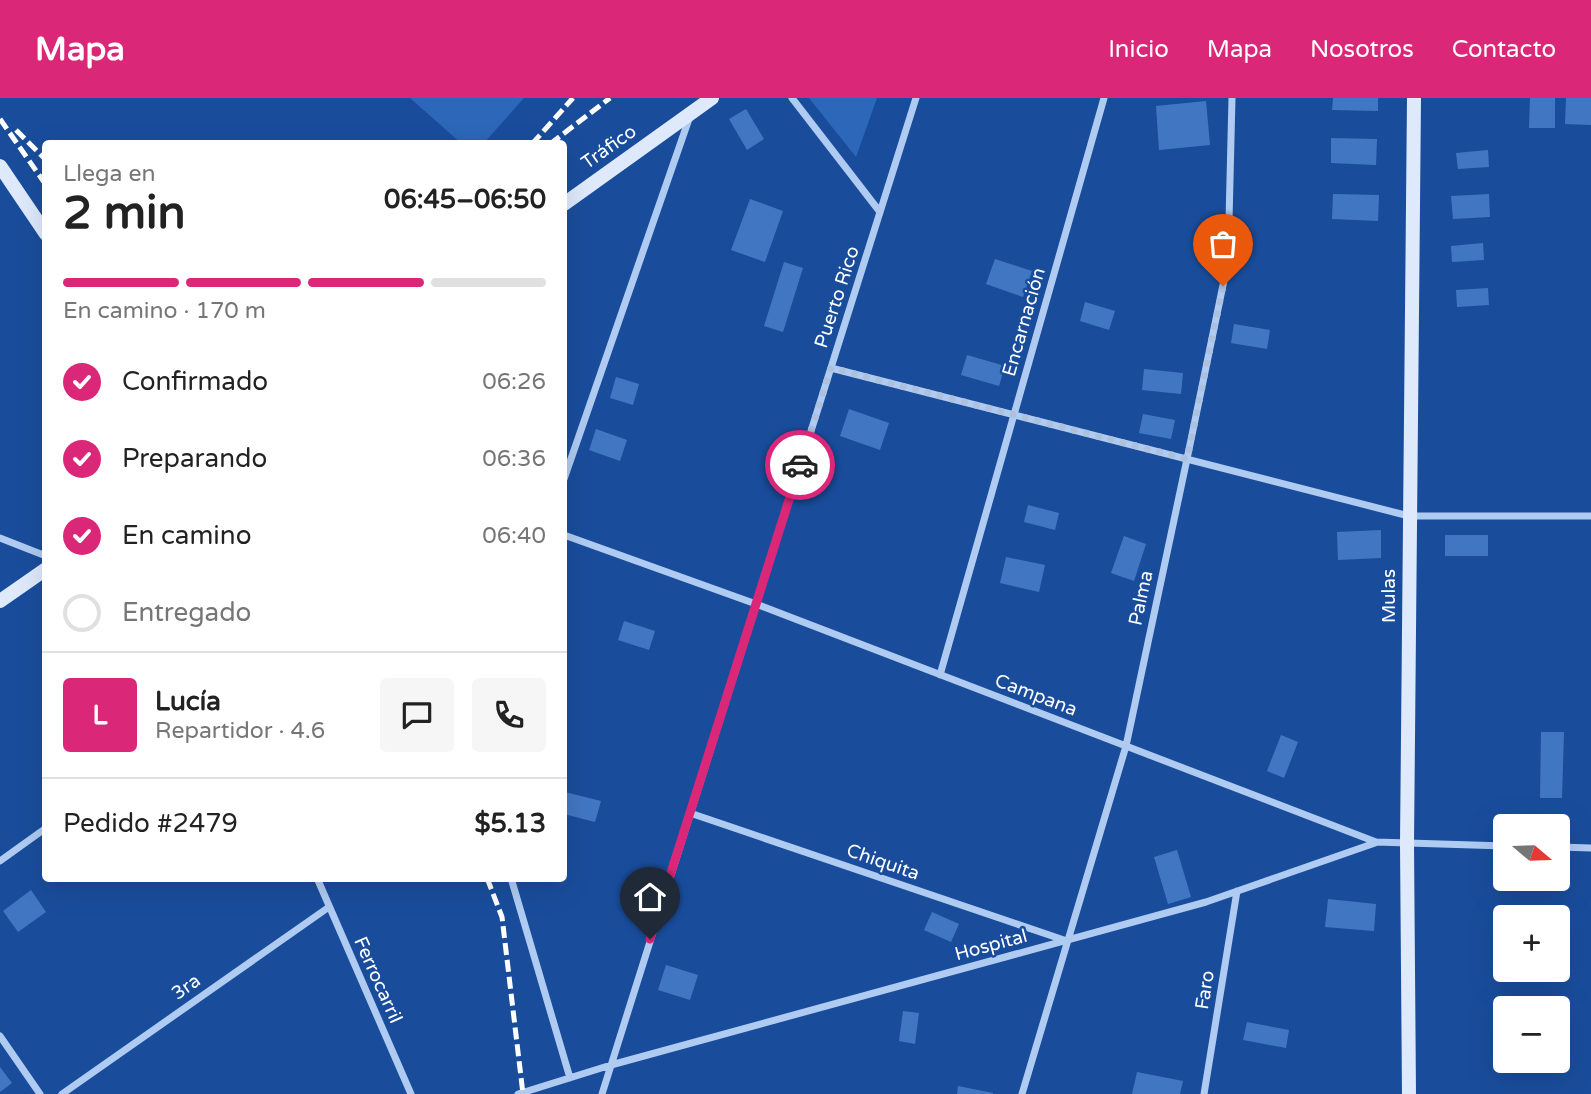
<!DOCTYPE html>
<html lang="es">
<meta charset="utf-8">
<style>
:root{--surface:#fff;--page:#f6f6f6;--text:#222;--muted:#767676;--line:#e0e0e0;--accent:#db2777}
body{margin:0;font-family:"Varela Round",sans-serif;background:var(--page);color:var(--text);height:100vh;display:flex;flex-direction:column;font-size:26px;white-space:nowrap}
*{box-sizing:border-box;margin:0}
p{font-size:23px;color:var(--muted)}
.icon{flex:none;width:38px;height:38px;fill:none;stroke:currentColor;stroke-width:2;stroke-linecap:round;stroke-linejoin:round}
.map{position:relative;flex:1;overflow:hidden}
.sheet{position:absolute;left:42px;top:42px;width:525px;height:742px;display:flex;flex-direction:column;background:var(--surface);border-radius:7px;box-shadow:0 7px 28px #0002}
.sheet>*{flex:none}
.needle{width:46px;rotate:109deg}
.controls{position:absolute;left:1493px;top:716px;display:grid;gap:14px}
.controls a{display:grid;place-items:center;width:77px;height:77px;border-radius:7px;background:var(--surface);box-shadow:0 7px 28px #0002;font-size:35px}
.pin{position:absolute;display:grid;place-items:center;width:60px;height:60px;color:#fff;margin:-72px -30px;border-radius:50% 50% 50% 0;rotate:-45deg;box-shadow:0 0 7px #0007}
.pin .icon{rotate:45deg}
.courier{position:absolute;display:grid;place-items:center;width:70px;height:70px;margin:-35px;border:5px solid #db2777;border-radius:50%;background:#fff;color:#222;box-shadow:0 2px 9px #0007}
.head em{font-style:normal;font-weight:800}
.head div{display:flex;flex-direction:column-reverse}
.head{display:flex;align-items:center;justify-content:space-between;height:119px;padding:0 21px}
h1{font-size:46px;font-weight:800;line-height:52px}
.bar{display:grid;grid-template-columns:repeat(4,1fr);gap:10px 7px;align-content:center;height:84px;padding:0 21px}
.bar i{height:9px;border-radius:5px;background:var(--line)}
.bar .selected{background:var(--accent)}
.bar p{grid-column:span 4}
.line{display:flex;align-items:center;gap:18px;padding:0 21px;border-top:2px solid var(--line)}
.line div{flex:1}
.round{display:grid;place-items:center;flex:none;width:74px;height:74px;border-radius:7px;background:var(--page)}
ol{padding:0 21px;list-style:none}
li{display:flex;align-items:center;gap:21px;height:77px}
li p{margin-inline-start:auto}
li .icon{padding:7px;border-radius:50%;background:var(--accent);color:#fff;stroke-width:4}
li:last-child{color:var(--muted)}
li i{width:38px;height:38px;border:4px solid var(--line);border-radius:50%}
header{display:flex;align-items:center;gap:42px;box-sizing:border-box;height:98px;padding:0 35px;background:var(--accent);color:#fff}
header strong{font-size:33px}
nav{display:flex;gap:38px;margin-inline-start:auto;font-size:24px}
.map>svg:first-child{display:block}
.green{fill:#2c67b9}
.building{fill:#4177c2}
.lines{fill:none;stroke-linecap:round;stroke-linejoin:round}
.street{stroke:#afcbf2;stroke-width:7}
.secondary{stroke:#deeafc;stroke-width:14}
.rail{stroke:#fff;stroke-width:5;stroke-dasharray:12 5;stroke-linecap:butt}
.done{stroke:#aec1dc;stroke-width:7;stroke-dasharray:0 12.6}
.route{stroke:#db2777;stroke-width:9}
.labels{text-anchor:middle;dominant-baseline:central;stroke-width:5;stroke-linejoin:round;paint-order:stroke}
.street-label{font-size:19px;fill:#fff;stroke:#194d9c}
</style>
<header>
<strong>Mapa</strong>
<nav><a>Inicio</a><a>Mapa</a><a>Nosotros</a><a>Contacto</a></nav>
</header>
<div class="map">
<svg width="1591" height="996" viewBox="0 0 1591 996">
<rect width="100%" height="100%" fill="#194d9c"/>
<!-- green -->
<path class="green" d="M 410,0 L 524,0 L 484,45 L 462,46 Z
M 809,0 L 877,0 L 856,59 Z"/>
<!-- building -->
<path class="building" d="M 1333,0 L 1378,0 L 1378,13 L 1332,12 Z
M 1530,0 L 1555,0 L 1555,30 L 1529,30 Z
M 1566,0 L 1591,0 L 1591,27 L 1565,26 Z
M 1206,3 L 1210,47 L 1159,52 L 1156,8 Z
M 746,11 L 764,41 L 747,52 L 729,21 Z
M 1331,40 L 1377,41 L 1376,67 L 1331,65 Z
M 1488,52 L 1489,69 L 1458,71 L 1456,55 Z
M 1333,96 L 1379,97 L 1378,123 L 1332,121 Z
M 1489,96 L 1490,119 L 1453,121 L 1451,98 Z
M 750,101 L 783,113 L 765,164 L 731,152 Z
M 1483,145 L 1484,162 L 1452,164 L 1451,148 Z
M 995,161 L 1032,173 L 1023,199 L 986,186 Z
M 784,164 L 803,170 L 783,234 L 764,228 Z
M 1488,190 L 1489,207 L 1457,209 L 1456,192 Z
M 1085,204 L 1115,213 L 1109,232 L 1080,223 Z
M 1234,226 L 1270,232 L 1267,251 L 1231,245 Z
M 967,257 L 1005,268 L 999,288 L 961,277 Z
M 1144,271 L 1183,275 L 1181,296 L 1142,292 Z
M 616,279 L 639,286 L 633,307 L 610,300 Z
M 849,311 L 889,325 L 880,352 L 840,338 Z
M 1143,316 L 1175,322 L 1171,341 L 1139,335 Z
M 596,331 L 627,342 L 620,363 L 589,352 Z
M 1028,407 L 1059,415 L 1055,432 L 1024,424 Z
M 1381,432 L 1381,460 L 1338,462 L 1337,434 Z
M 1445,437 L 1488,437 L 1488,458 L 1445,458 Z
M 1124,438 L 1146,446 L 1134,483 L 1111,475 Z
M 1006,459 L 1045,467 L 1039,494 L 1000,485 Z
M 624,523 L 655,533 L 649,552 L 618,542 Z
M 1541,634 L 1564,634 L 1562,700 L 1540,700 Z
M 1281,637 L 1298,644 L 1284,680 L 1267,673 Z
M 565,694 L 601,703 L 595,724 L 564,716 Z
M 1177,752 L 1191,799 L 1168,806 L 1154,759 Z
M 31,792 L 46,814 L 18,834 L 3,813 Z
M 1328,801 L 1376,806 L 1374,833 L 1325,829 Z
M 932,814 L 959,826 L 951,844 L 924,832 Z
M 666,867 L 698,877 L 690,902 L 658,892 Z
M 903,913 L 919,915 L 915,946 L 899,943 Z
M 1247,924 L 1289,932 L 1286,950 L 1243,942 Z
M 0,969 L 12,985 L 0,994 Z
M 1137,974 L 1183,983 L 1180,996 L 1132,996 Z
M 958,988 L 993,995 L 993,996 L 957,996 Z"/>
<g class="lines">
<!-- street -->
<path class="street" d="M 792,0 L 880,114
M 831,270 L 1409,418 L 1591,418
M 564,381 L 690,18
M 564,437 L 756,506 L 1376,744 L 1505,748
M 0,440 L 46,458
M 940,577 L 1104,0
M 690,715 L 1064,842
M 1558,749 L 1591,750
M 0,763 L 46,730
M 317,780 L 411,996
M 511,780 L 570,980
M 0,938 L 40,996
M 62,996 L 329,809
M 518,996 L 611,967 L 1206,804 L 1375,745
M 602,996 L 916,0
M 1022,996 L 1126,648 L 1187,361 L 1228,163 L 1232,0
M 1204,996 L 1237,793"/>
<!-- secondary -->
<path class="secondary" d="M 0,68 L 46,136
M 564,106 L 712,0
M 0,503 L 46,471
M 1409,996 L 1407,746 L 1414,0"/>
<!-- rail -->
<path class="rail" d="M 0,21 L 46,87
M 16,32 L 46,62
M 532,46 L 573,0
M 550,46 L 610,0
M 487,780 L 502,819 L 523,996"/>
</g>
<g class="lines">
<!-- done -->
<path class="done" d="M 800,367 L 831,270 L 1187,361 L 1223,188"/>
<!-- route -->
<path class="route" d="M 650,841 L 800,367"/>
</g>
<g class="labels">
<!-- street labels -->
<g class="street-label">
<text transform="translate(609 49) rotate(-35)">Tráfico</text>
<text transform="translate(837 199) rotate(-72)">Puerto Rico</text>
<text transform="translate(1024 224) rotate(-74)">Encarnación</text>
<text transform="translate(1389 498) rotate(-90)">Mulas</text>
<text transform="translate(1141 500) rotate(-78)">Palma</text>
<text transform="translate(1036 597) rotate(21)">Campana</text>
<text transform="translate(883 764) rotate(19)">Chiquita</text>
<text transform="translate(991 847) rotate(-15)">Hospital</text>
<text transform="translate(378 882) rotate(66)">Ferrocarril</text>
<text transform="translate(186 889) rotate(-35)">3ra</text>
<text transform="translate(1205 892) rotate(-81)">Faro</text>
</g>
</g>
</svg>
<div class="controls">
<a><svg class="needle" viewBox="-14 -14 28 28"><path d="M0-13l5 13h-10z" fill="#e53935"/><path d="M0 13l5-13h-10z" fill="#767676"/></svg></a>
<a>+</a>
<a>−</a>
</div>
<div class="pin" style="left:1223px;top:188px;background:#ea580c"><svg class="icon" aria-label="bag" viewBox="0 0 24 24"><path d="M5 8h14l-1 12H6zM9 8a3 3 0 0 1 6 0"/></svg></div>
<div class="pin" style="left:650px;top:841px;background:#1f2937"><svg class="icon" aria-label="home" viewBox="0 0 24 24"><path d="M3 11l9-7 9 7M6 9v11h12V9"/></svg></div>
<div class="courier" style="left:800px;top:367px"><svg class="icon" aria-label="car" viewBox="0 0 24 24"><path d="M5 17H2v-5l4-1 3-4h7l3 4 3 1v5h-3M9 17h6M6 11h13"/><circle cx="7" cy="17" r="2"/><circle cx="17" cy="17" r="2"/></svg></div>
<section class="sheet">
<div class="head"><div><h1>2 min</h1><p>Llega en</p></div><em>06:45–06:50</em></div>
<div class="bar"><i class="selected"></i><i class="selected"></i><i class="selected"></i><i></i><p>En camino · 170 m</p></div>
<ol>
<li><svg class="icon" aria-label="check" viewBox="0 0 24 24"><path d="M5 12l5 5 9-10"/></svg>Confirmado<p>06:26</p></li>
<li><svg class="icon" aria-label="check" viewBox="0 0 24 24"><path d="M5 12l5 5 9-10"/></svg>Preparando<p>06:36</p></li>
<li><svg class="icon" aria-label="check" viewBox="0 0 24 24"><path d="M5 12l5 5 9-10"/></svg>En camino<p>06:40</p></li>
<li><i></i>Entregado</li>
</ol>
<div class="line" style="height:126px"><b class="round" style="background:var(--accent);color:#fff">L</b><div><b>Lucía</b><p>Repartidor · 4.6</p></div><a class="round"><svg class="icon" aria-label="chat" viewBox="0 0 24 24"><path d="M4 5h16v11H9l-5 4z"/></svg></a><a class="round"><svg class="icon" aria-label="phone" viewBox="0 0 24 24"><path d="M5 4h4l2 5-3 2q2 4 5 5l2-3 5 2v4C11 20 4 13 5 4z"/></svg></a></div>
<div class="line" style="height:91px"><div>Pedido #2479</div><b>$5.13</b></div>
</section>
</div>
